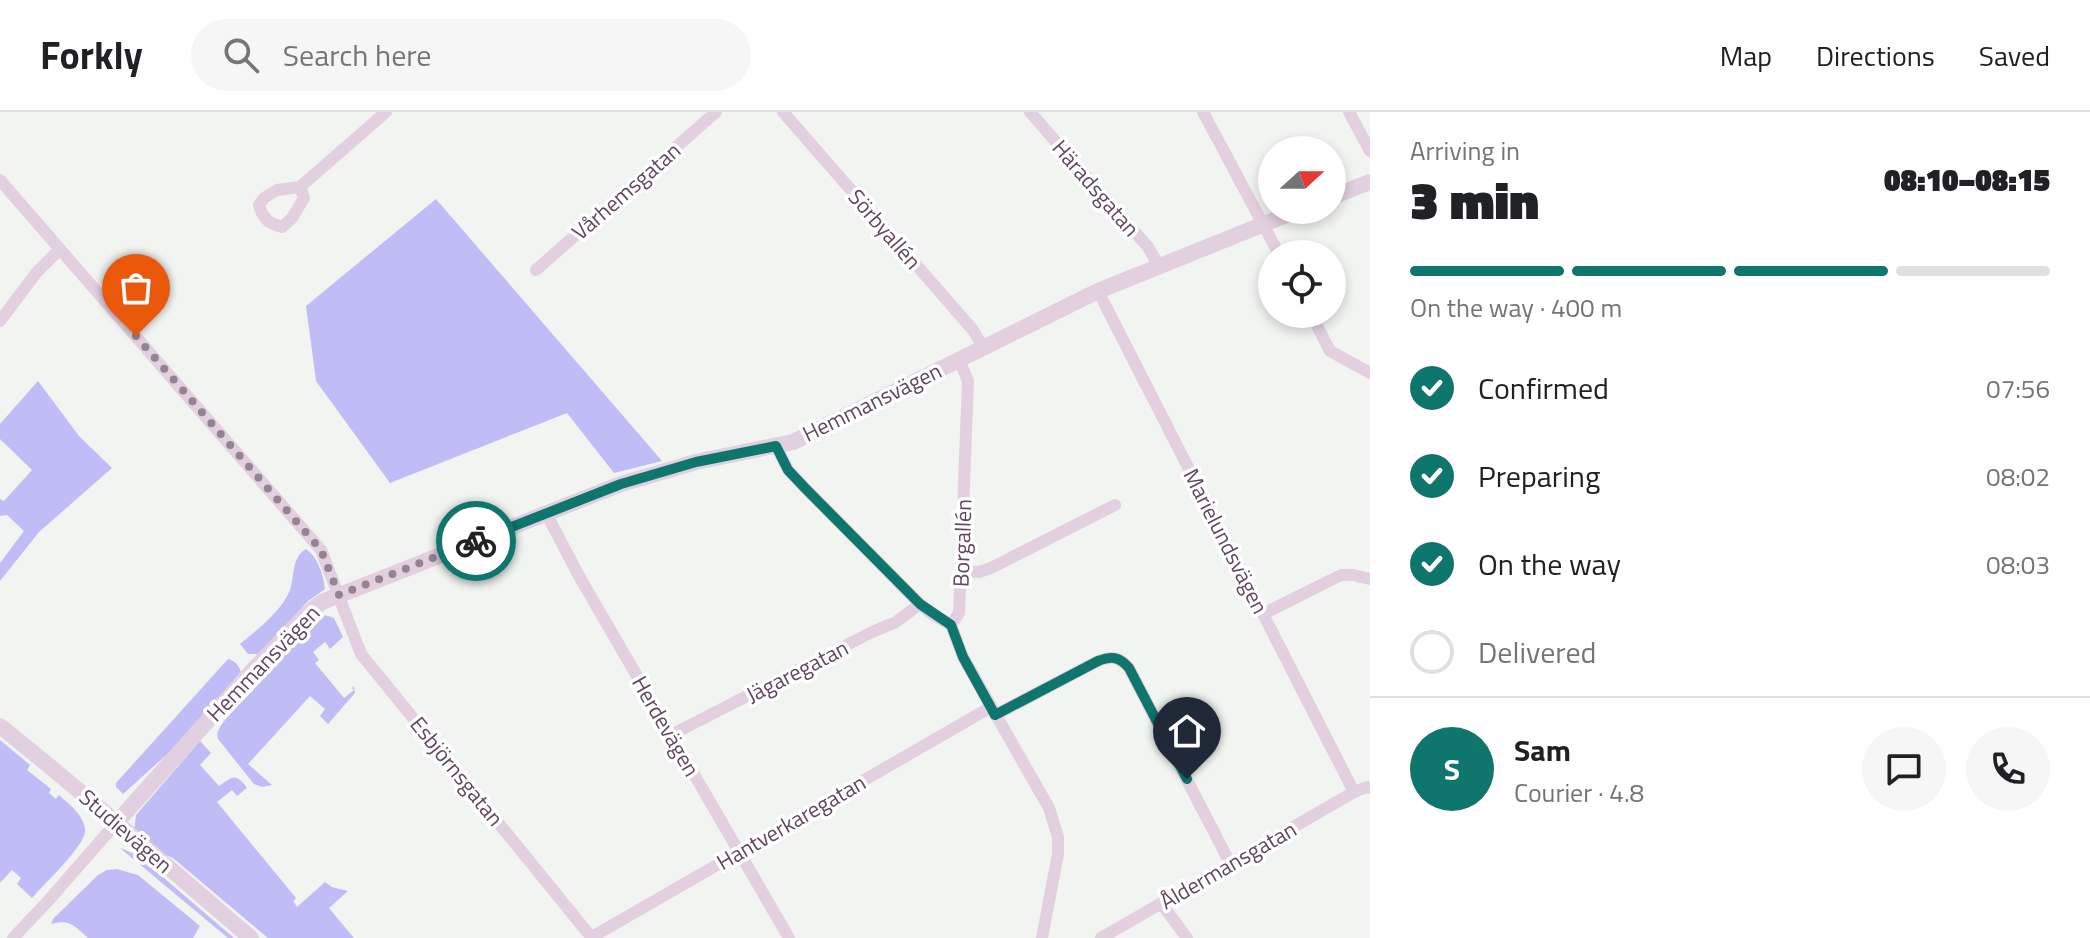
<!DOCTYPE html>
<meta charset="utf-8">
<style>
:root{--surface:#fff;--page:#f6f6f6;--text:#202124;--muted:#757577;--line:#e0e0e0;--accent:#0f766e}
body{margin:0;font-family:"Titillium Web",sans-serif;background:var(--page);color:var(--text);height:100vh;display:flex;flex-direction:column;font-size:30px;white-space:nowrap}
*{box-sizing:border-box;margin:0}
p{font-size:26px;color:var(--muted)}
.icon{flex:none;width:44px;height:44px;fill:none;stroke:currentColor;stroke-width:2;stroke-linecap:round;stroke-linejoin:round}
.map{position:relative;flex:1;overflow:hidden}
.drawer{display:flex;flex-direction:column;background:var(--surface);width:720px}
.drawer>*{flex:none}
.needle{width:52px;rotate:69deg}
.fabs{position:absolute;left:1258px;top:24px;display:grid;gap:16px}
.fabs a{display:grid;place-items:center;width:88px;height:88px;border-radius:50%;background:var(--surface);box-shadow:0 4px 12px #0003;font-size:40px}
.pin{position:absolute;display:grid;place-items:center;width:68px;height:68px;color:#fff;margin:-82px -34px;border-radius:50% 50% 50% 0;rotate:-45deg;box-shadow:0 0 8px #0007}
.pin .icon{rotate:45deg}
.courier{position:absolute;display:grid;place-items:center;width:80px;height:80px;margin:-40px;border:6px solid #0f766e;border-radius:50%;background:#fff;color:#222;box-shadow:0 2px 10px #0007}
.head em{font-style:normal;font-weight:800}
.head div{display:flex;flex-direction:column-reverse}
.head{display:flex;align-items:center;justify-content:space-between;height:136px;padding:0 40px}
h1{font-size:52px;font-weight:800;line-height:60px}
.bar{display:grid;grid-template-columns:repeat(4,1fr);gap:12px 8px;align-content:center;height:96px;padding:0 40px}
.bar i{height:10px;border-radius:6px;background:var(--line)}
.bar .active{background:var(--accent)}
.bar p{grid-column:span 4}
.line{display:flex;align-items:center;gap:20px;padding:0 40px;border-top:2px solid var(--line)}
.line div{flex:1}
.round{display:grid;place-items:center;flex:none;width:84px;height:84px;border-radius:42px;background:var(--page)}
ol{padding:0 40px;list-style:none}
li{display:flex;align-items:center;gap:24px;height:88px}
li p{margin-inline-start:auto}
li .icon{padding:8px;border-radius:50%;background:var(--accent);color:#fff;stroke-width:4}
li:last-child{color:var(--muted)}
li i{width:44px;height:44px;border:4px solid var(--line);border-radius:50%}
header{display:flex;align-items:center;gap:48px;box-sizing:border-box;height:112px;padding:0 40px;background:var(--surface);border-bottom:2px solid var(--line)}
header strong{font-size:38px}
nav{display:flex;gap:44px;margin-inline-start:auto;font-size:28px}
.search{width:560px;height:72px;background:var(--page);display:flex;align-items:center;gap:20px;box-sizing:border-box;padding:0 28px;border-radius:44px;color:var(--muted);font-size:30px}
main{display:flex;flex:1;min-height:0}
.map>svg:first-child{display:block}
.green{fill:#c0bcf5}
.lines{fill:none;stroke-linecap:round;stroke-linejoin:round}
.minor{stroke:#e2cfe0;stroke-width:12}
.tertiary{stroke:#e2cfe0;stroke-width:16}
.done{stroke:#948491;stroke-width:8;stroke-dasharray:0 14.4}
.route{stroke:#0f766e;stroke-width:10}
.labels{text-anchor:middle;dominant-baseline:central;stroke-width:7;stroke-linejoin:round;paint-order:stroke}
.street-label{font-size:22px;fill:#61475d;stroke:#fff}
</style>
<header>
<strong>Forkly</strong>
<div class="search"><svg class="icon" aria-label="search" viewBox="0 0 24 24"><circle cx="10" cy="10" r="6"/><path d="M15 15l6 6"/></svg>Search here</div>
<nav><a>Map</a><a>Directions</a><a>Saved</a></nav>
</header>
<main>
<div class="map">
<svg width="1370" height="826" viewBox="0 0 1370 826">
<rect width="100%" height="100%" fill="#f2f4f1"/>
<!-- green -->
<path class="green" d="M 436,87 L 662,349 L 614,361 L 567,301 L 390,371 L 316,269 L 306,194 Z
M 38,269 L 79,324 L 112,356 L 39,420 L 0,469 L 0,451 L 24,419 L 7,403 L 0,404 L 0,387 L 4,389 L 32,358 L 0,327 L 0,312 Z
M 306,437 C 318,445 323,462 325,477 L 307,490 L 260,542 L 248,542 L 240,532 C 257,518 282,499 290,478 C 295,464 291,446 306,437 Z
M 325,503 L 334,506 L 343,525 L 330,537 L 325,530 L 313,540 L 319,548 L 315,551 L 344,586 L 354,578 L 352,576 L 354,574 L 355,581 L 328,612 L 320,604 L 325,597 L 310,584 L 248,652 L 272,673 L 262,675 L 254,672 L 218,627 L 217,621 C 224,605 242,591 254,577 C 277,552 299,525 325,503 Z
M 228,547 C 234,548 240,554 241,561 L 174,636 L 123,682 L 116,675 L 116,671 Z
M 0,628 L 30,653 L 27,658 L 51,677 L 49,681 L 56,687 L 59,683 C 69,692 86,705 85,720 C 83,736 44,772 32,786 L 17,772 L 21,766 L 12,758 L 0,771 Z
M 200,629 L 211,641 L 200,653 L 219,674 C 233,665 235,660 247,676 L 237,684 L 232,678 L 217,690 L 296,786 L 293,789 L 297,795 L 325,770 L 332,775 L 348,779 L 329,796 L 354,826 L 268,826 L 173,746 L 163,742 L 134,720 L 136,703 Z
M 120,736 L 137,743 L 234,826 L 228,826 Z
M 117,757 L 138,763 L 200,814 L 193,826 L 88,826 C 74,814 70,807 51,812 L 53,807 L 98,763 L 107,758 Z"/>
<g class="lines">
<!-- minor -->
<path class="minor" d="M 783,0 L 973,218 L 983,235
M 1030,0 L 1148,135 L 1159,154
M 1203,0 L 1279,142
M 1349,0 L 1370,39
M 0,68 L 321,438 L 361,542 L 592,826
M 300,75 L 304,86 L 292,106 L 282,115 C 268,111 263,107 259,93 L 264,86 L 277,78 L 300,75 L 386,0
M 536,158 L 716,0
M 1098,179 L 1354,680
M 1311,202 L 1330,239 L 1370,261
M 0,209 L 37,160 L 60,137
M 959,247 L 968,269 L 959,501 L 951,513 L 963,545 L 1049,696 L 1058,725 L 1058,742 L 1042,826
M 776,334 L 788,358 L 805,376 L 920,492 L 932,502 L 951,513
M 546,401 L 579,464 L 789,826
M 961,459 L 979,460 L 991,456 L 1115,393
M 1263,502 L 1341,463 L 1353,463 L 1370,467
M 995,603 L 1098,549 C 1111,544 1119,544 1129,556 L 1230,751
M 671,623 L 872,520 L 896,510 L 920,492
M 1161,791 L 1187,826
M 592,825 L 991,595
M 13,826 L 48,789 L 117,710
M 1101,826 L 1354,680 L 1367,675 L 1370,676"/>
<!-- tertiary -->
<path class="tertiary" d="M 1332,85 L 1370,70
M 0,614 C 86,682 167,755 251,826
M 117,710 L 253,558 L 309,500 L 322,490 L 621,372 L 696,350 L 793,330 L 1098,179 L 1299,98"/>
</g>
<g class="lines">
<!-- done -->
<path class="done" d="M 136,224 L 321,438 L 339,483 L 476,429"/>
<!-- route -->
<path class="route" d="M 476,429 L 621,372 L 696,350 L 776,334 L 788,358 L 805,376 L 920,492 L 951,513 L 963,545 L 995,603 L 1098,549 C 1111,544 1119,544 1129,556 L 1187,667"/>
</g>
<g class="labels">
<!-- street labels -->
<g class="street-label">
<text transform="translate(1096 76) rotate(49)">Häradsgatan</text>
<text transform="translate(626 79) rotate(-41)">Vårhemsgatan</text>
<text transform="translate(885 117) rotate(49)">Sörbyallén</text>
<text transform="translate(872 290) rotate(-26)">Hemmansvägen</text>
<text transform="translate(1226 429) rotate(63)">Marielundsvägen</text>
<text transform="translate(962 431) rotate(-88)">Borgallén</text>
<text transform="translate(263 551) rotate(-46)">Hemmansvägen</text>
<text transform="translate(797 559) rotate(-27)">Jägaregatan</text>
<text transform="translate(666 614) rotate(60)">Herdevägen</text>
<text transform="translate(457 659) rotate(51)">Esbjörnsgatan</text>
<text transform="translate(791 710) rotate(-30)">Hantverkaregatan</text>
<text transform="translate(126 719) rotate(41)">Studievägen</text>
<text transform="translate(1228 753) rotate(-30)">Åldermansgatan</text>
</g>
</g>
</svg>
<div class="fabs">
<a><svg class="needle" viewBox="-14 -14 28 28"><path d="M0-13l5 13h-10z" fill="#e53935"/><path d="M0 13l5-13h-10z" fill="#757577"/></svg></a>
<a><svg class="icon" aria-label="locate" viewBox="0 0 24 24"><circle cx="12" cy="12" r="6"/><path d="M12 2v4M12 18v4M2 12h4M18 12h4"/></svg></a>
</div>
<div class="pin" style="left:136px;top:224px;background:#ea580c"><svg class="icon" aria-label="bag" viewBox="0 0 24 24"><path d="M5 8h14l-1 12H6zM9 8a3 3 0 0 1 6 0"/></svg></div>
<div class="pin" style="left:1187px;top:667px;background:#1f2937"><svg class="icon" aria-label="home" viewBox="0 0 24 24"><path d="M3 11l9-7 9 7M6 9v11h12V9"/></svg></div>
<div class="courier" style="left:476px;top:429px"><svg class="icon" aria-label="bike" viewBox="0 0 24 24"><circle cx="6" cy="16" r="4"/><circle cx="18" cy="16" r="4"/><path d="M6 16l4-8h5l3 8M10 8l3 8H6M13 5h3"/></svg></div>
</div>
<section class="drawer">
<div class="head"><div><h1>3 min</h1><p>Arriving in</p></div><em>08:10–08:15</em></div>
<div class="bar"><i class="active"></i><i class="active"></i><i class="active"></i><i></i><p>On the way · 400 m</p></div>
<ol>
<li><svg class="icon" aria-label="check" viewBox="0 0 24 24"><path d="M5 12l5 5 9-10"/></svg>Confirmed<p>07:56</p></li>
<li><svg class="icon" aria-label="check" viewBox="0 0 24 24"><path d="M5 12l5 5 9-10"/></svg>Preparing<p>08:02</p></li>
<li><svg class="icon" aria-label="check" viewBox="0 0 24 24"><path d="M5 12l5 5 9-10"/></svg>On the way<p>08:03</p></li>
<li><i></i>Delivered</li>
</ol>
<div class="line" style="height:144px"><b class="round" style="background:var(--accent);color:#fff">S</b><div><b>Sam</b><p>Courier · 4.8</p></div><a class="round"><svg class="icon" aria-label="chat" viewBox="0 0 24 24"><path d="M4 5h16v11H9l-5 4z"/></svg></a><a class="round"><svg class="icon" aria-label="phone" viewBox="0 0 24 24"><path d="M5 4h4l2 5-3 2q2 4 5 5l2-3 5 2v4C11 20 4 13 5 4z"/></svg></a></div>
</section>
</main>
